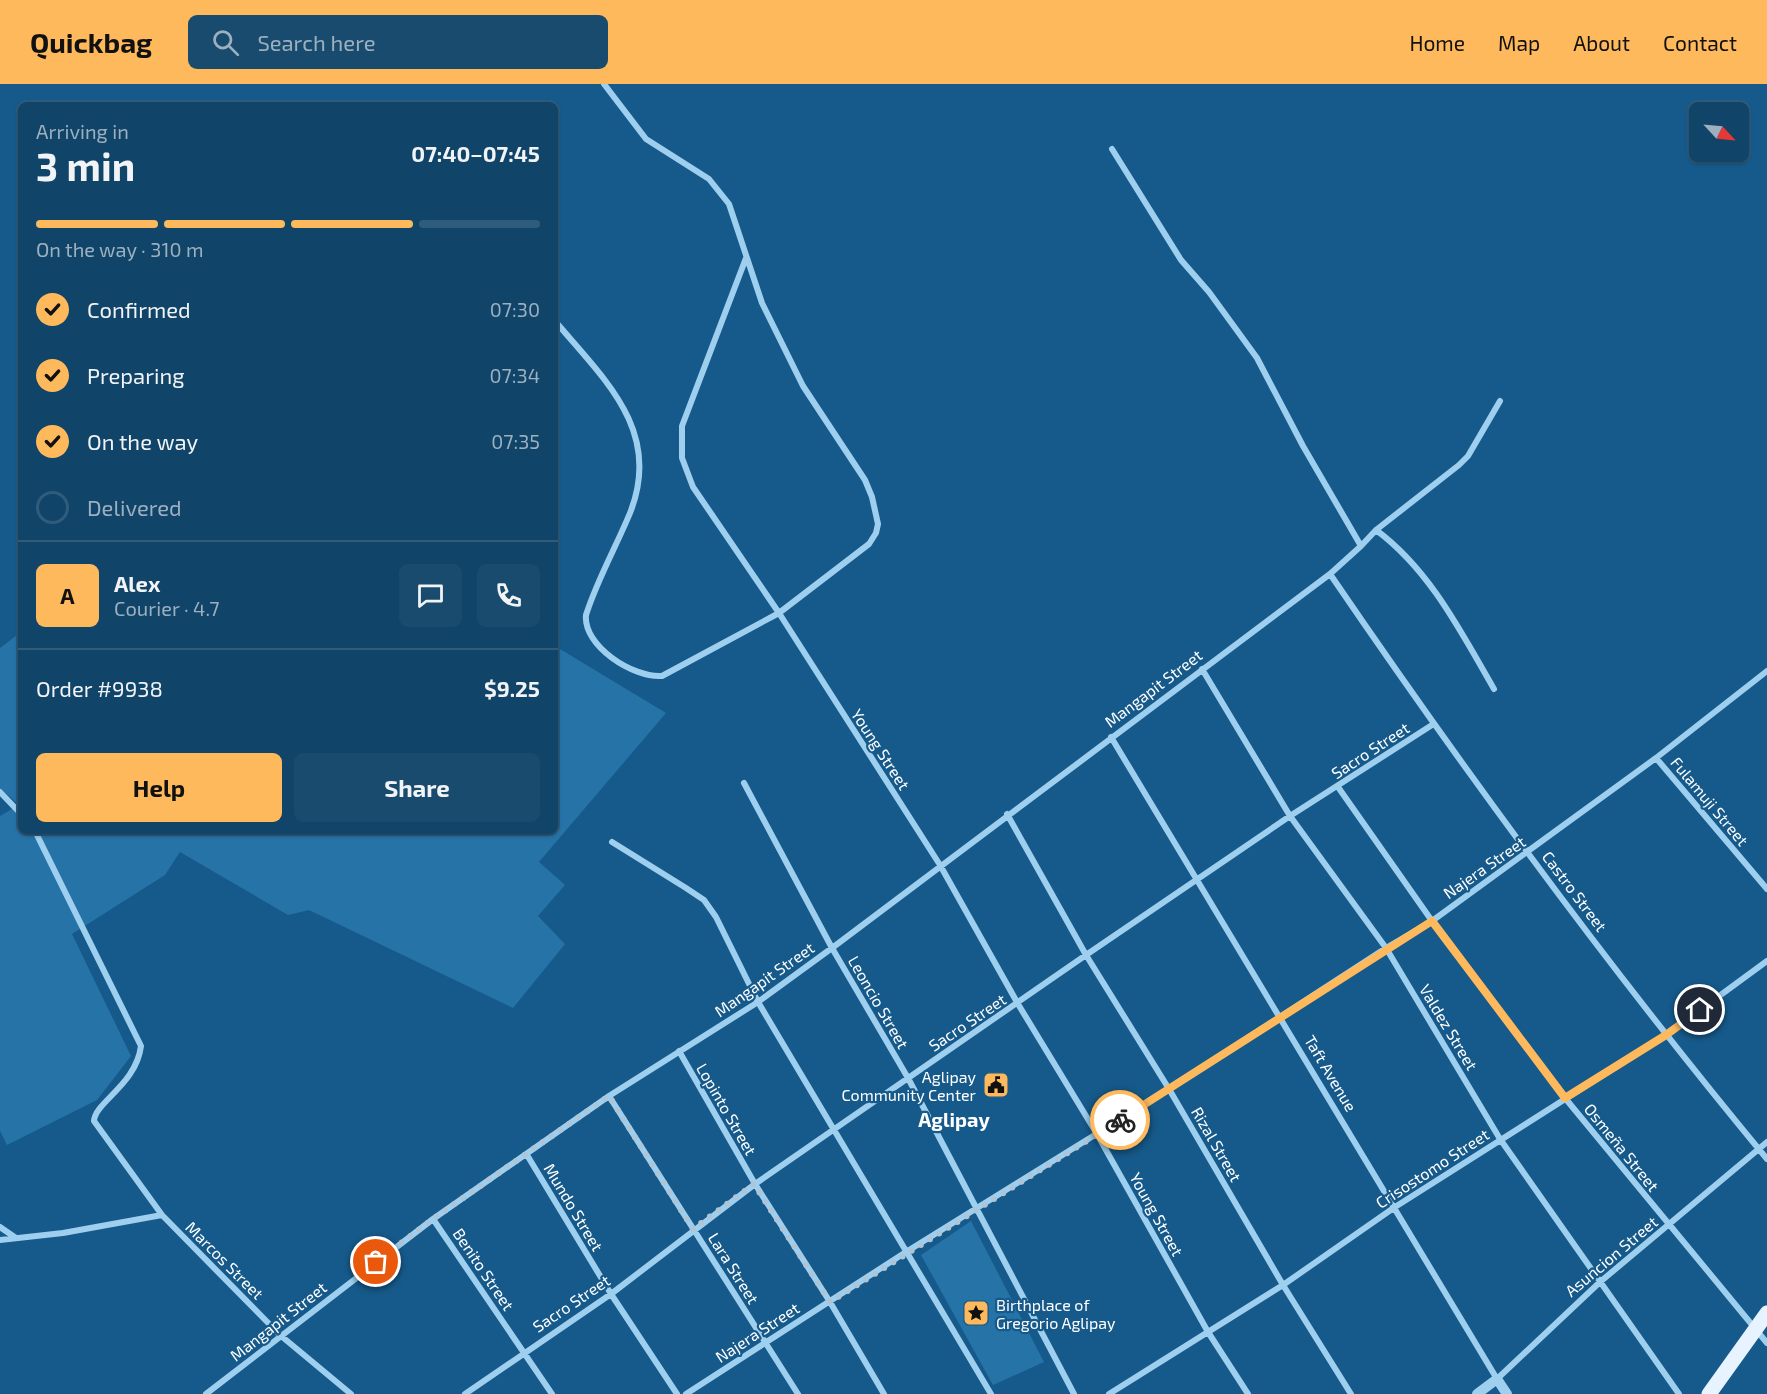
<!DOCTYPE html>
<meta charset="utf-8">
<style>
:root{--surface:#104468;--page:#194b6e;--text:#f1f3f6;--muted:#9cb0c0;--line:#305c7c;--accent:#ffb95d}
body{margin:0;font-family:"Exo 2",sans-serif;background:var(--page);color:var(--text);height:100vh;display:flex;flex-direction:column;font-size:22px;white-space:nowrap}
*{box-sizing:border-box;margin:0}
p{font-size:20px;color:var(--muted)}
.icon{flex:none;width:33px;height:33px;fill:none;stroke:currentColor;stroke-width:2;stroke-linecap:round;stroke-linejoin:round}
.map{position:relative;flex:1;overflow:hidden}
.sheet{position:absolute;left:18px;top:18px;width:540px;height:732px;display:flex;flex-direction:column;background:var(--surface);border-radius:9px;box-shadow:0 2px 4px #0004,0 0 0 2px var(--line)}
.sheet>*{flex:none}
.needle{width:39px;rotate:116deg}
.fabs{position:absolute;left:1689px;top:18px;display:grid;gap:12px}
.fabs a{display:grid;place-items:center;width:60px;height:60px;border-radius:9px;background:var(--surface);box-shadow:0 2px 4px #0004,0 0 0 2px var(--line);font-size:30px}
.pin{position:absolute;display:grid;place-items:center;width:51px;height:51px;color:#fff;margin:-26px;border:3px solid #fff;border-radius:50%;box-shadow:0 2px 6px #0007}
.courier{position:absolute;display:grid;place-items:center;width:60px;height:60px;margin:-30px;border:4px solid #ffb95d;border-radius:50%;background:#fff;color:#222;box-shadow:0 2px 8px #0007}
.head em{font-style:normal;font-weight:700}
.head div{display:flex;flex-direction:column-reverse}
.head{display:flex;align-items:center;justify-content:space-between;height:102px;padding:0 18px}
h1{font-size:39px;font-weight:700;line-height:45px}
.bar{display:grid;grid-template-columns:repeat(4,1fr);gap:9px 6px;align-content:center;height:72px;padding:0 18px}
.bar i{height:8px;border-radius:4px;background:var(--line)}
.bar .active{background:var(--accent)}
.bar p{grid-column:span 4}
.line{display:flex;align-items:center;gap:15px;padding:0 18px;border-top:2px solid var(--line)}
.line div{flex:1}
.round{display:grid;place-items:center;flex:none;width:63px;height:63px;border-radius:9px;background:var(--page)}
ol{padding:0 18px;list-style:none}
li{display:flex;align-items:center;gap:18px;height:66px}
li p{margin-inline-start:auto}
li .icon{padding:6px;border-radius:50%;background:var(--accent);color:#111;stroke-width:4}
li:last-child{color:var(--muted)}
li i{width:33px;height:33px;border:3px solid var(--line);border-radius:50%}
.primary-button{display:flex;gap:12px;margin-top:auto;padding:12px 18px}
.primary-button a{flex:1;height:69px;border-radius:9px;background:var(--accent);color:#111;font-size:24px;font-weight:700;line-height:69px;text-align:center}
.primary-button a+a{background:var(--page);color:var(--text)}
header{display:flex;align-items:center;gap:36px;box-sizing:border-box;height:84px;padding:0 30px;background:var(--accent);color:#111}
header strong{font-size:28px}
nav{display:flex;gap:33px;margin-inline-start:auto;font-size:21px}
.search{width:420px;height:54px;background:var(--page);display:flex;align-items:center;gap:15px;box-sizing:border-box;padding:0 21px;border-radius:9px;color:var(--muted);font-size:22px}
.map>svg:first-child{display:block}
.green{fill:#2673a7}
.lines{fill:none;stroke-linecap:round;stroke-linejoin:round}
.minor{stroke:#9fcfef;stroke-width:6}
.tertiary{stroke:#9fcfef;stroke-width:10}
.primary{stroke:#e7f4ff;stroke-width:15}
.done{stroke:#adc5d6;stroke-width:6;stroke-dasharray:0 10.8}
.route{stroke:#ffb95d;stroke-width:8}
.labels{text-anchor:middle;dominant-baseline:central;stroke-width:4.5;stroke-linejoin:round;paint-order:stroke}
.street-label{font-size:16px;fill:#fff;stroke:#165a8b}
.poi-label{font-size:16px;fill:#fff;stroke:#165a8b;text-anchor:end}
.quarter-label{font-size:20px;font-weight:bold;fill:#fff;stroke:#165a8b}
</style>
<header>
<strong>Quickbag</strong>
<div class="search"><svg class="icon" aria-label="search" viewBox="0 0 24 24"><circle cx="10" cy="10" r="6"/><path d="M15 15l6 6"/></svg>Search here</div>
<nav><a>Home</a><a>Map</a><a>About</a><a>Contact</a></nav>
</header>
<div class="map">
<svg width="1767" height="1310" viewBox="0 0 1767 1310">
<rect width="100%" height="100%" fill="#165a8b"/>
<!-- green -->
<path class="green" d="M 21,548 L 21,747 L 555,747 L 555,562 L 666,629 L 539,778 L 565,801 L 538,832 L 565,860 L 513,924 L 309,826 L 288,831 L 180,768 L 165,791 L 72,850 L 131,972 L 97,1016 L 7,1061 L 0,1047 L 0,732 L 19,721 L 0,704 L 0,564 Z
M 971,1137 L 1044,1278 L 993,1301 L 921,1171 Z"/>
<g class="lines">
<!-- minor -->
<path class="minor" d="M 604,0 L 646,55 L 709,95 L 729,120 L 762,219 L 803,302 L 865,396 L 872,413 L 878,440 L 876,449 L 869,460 L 779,529 L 693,403 L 682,374 L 682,342 L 746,174
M 555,237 C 604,295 663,347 630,429 C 616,463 597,496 586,531 C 583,562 633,594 662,592 L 779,529 L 940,781 L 1018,920 L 1097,1050 L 1208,1248 L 1248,1310
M 1376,446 C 1430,486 1461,548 1494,605
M 1361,462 L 1376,446 L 1459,381 L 1468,372 L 1500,317
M 1330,490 C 1467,691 1612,888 1767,1075
M 1202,585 L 1290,732 L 1386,864 L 1500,1055 L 1679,1310
M 1111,653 L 1497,1295 L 1600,1198 L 1767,1058
M 1656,674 L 1767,805
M 744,699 L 832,864 L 908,994 L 1074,1310
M 1338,703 L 1432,837 L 1565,1014 L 1767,1259
M 0,708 L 21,730
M 1007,730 L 1086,871 L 1169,1005 L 1283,1201 L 1351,1310
M 35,747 L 141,962 C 136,1001 95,1018 94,1037 L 162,1131 L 280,1251 L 351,1310
M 612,758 L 686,804 L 704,816 L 716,833 L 758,918 L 991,1310
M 679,967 L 755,1100 L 830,1218 L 884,1310
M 609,1012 L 798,1310
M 527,1071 L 611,1210 L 677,1310
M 433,1135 L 552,1310
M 0,1143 L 16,1154
M 0,1156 L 63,1149 L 162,1131
M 206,1310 L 433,1135 L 609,1012 L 758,918 L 832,864 L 1330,490 L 1361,462 L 1303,362 L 1257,274 L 1209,208 L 1181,176 L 1112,65
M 465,1310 L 611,1210 L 755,1100 L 1086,871 L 1290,732 L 1432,641
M 686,1310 L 906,1168 L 1169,1005 L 1386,864 L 1432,837 L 1656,674 L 1767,587
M 1109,1310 L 1283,1201 L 1395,1123 L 1666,951 L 1767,877"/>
<!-- tertiary -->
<path class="tertiary" d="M 1477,1310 L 1497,1295 L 1507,1310"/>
<!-- primary -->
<path class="primary" d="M 1709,1310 L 1767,1229"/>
</g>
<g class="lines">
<!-- done -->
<path class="done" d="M 376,1178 L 433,1135 L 609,1012 L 693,1145 L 754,1100 L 830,1218 L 1120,1036"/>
<!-- route -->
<path class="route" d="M 1120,1036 L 1432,837 L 1565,1014 L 1666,951 L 1700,926"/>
</g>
<!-- icons -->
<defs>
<g id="civic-square" transform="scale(1.35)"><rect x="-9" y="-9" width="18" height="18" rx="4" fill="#ffb95d" stroke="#165a8b"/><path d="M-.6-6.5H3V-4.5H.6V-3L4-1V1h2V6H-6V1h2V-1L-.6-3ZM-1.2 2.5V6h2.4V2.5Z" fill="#111"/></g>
<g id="sight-square" transform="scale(1.35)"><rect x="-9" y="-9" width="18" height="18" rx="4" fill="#ffb95d" stroke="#165a8b"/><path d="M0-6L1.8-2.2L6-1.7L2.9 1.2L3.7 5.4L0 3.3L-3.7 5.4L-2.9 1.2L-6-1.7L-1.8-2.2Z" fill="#111"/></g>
</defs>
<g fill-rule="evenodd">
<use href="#civic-square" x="996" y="1001"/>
<use href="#sight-square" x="976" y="1229"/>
</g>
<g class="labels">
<!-- street labels -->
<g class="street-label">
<text transform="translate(1153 604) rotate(-37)">Mangapit Street</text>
<text transform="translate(881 665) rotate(57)">Young Street</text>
<text transform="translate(1370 666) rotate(-33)">Sacro Street</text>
<text transform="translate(1710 717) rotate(50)">Fulamuji Street</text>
<text transform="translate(1484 783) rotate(-35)">Najera Street</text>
<text transform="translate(1575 807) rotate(53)">Castro Street</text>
<text transform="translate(764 895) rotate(-35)">Mangapit Street</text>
<text transform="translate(879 918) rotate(60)">Leoncio Street</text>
<text transform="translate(967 938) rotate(-34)">Sacro Street</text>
<text transform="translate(1449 943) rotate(59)">Valdez Street</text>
<text transform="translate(1331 989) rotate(59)">Taft Avenue</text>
<text transform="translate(727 1025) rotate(60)">Lopinto Street</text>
<text transform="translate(1217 1060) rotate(60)">Rizal Street</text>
<text transform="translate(1622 1063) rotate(51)">Osmeña Street</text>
<text transform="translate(1432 1084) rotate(-33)">Crisostomo Street</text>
<text transform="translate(574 1123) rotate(59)">Mundo Street</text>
<text transform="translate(1157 1130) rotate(61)">Young Street</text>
<text transform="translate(1611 1172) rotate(-40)">Asuncion Street</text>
<text transform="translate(225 1176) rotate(45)">Marcos Street</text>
<text transform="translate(734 1184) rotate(58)">Lara Street</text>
<text transform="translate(484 1185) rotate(56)">Benito Street</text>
<text transform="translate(571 1219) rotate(-34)">Sacro Street</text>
<text transform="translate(278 1237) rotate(-38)">Mangapit Street</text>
<text transform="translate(757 1248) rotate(-33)">Najera Street</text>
</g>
<!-- poi labels -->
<g class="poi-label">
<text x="976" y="992">Aglipay<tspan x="976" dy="18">Community Center</tspan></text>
<text x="996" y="1220" text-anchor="start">Birthplace of<tspan x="996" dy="18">Gregorio Aglipay</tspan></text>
</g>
<!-- quarter labels -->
<g class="quarter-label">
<text x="954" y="1035">Aglipay</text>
</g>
</g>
</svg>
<div class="fabs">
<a><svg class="needle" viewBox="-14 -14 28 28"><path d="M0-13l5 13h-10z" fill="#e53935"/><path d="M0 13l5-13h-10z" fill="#9cb0c0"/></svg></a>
</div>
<div class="pin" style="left:376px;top:1178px;background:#ea580c"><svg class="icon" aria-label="bag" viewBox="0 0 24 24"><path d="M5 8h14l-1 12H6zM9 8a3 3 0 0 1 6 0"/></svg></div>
<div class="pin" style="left:1700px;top:926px;background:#1f2937"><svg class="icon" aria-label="home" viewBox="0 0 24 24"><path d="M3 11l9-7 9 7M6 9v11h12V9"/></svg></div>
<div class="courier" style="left:1120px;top:1036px"><svg class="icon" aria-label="bike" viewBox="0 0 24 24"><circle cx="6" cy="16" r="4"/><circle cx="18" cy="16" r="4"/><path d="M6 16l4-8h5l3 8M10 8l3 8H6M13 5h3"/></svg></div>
<section class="sheet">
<div class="head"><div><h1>3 min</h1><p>Arriving in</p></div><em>07:40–07:45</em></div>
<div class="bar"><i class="active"></i><i class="active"></i><i class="active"></i><i></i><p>On the way · 310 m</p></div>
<ol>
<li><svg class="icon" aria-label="check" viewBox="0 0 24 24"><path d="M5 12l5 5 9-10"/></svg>Confirmed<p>07:30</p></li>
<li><svg class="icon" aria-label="check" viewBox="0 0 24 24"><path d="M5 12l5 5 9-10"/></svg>Preparing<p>07:34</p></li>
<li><svg class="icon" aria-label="check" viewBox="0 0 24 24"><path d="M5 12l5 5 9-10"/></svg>On the way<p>07:35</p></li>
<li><i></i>Delivered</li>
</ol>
<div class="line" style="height:108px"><b class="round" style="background:var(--accent);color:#111">A</b><div><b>Alex</b><p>Courier · 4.7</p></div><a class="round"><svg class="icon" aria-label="chat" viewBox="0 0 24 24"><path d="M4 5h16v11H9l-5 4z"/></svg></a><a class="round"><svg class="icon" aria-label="phone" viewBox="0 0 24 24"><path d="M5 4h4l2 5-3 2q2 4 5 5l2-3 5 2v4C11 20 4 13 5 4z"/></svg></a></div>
<div class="line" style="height:78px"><div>Order #9938</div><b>$9.25</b></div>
<div class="primary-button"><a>Help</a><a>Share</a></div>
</section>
</div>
